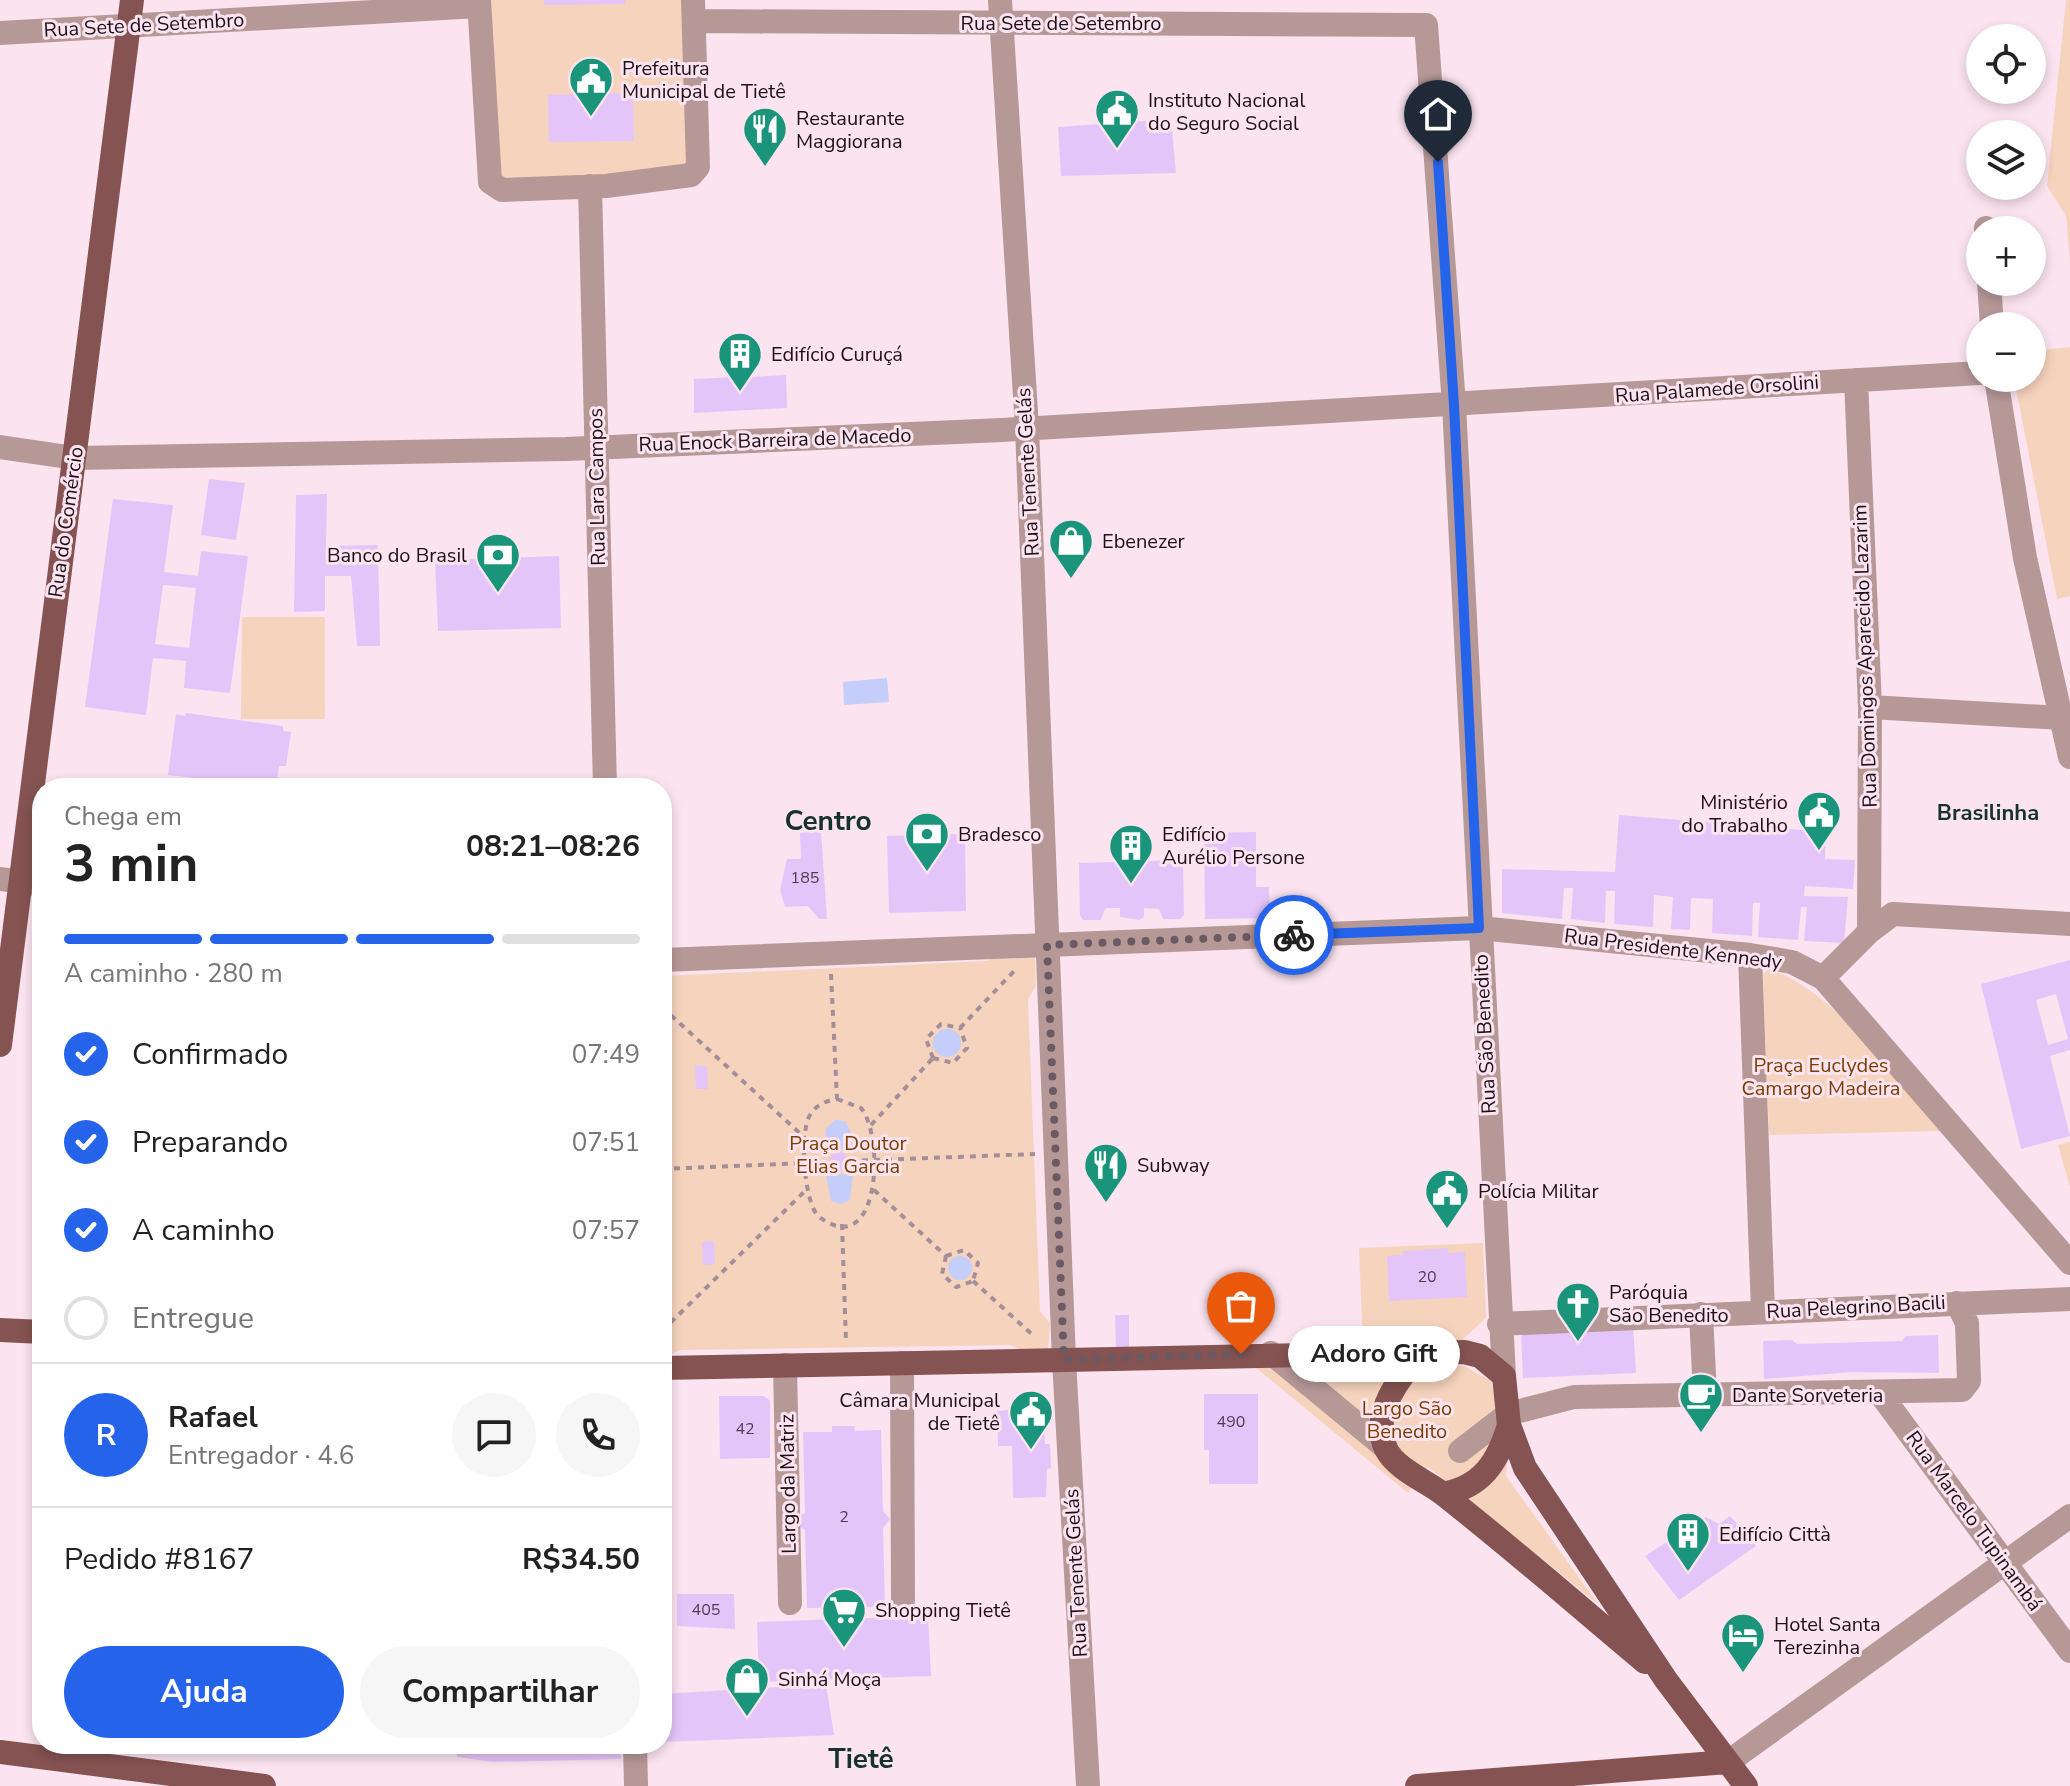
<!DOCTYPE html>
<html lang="pt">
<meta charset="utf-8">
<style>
:root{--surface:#fff;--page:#f6f6f6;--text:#222;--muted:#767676;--line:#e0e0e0;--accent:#2563eb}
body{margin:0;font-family:"Nunito Sans",sans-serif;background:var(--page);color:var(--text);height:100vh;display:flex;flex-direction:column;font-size:30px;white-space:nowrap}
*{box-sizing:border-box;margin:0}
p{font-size:26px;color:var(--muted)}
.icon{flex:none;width:44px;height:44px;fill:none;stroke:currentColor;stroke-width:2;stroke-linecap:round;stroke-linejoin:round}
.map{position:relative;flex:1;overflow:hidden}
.side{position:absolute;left:32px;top:778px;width:640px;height:976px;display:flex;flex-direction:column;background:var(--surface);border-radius:32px;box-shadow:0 4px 12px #0003}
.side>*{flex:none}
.controls{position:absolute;left:1966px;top:24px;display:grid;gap:16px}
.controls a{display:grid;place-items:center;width:80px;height:80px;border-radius:50%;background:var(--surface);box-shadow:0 4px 12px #0003;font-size:40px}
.pin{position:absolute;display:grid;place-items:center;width:68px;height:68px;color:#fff;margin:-82px -34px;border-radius:50% 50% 50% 0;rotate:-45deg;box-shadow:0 0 8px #0007}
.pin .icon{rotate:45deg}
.courier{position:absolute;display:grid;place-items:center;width:80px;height:80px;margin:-40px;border:6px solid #2563eb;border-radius:50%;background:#fff;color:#222;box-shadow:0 2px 10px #0007}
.bubble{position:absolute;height:56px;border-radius:28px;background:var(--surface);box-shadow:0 4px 12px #0003;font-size:26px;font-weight:700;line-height:56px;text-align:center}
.head em{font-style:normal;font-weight:700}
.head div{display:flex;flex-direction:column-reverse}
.head{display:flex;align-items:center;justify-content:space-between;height:136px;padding:0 32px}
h1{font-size:52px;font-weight:700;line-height:60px}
.bar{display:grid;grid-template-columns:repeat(4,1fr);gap:12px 8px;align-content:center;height:96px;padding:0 32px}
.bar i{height:10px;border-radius:6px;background:var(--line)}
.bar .active{background:var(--accent)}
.bar p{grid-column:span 4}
.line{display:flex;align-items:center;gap:20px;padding:0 32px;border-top:2px solid var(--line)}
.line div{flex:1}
.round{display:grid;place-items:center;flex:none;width:84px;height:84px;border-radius:42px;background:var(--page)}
ol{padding:0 32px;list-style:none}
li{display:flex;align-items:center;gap:24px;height:88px}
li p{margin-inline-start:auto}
li .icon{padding:8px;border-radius:50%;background:var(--accent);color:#fff;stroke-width:4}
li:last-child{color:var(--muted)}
li i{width:44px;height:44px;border:4px solid var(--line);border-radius:50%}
.action{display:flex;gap:16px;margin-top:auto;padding:16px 32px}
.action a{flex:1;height:92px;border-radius:48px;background:var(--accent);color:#fff;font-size:32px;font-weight:700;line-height:92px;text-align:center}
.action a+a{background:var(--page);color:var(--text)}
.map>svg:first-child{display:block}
.green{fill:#f6d3bd}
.water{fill:#c5cdfa}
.building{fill:#e4c5fa;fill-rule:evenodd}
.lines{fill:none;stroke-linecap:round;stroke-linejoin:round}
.path{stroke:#a28f99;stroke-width:4;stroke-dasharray:6 6;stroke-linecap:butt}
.minor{stroke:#b69897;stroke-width:24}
.major{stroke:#855352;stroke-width:24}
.done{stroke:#6b5a63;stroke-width:8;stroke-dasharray:0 14.4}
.route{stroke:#2563eb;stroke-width:10}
.labels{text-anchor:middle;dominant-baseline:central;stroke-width:6;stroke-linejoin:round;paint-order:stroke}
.number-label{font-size:16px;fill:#4f3d50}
.street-label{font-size:20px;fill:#1d1017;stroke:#fbe4f0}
.poi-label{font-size:20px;fill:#1d1017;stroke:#fbe4f0;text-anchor:start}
.park-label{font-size:20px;fill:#7e3d00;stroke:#fbe4f0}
.neighbourhood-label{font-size:22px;font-weight:bold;fill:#15332b;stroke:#fbe4f0}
.district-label{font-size:28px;font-weight:bold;fill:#15332b;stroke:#fbe4f0}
</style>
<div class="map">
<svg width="2070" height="1786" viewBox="0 0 2070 1786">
<rect width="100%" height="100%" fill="#fbe4f0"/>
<!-- green -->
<path class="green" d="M 481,0 L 689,0 L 694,168 L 606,176 L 493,180 Z
M 2066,0 L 2070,0 L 2070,261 L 2066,216 L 2047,186 Z
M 2070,347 L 2070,596 L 2057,599 L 2014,378 L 2032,378 L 2032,351 Z
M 242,617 L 325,617 L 325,719 L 241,719 Z
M 999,952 L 1034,956 L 1035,959 L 1036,986 L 1028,999 L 1040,1311 L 1050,1323 L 1048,1349 L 1025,1352 L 1010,1345 L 680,1350 L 662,1358 L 662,976 L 987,961 Z
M 1769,969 C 1836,991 1895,1079 1940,1131 L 1769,1135 L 1763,974 Z
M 2070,1142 L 2070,1187 L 2058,1145 Z
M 1483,1243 L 1486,1318 L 1461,1341 L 1363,1345 L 1359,1248 Z
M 1464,1366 L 1491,1381 L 1508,1453 L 1506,1476 L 1598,1604 L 1428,1467 L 1408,1493 L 1255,1367 Z"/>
<!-- water -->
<path class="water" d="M 887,678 L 889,702 L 844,705 L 843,682 Z
M933 1043a14 14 0 1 1 28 0a14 14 0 1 1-28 0Z
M 835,1120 L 845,1121 L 851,1132 L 852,1148 L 825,1149 L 826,1128 Z
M 853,1174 L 850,1200 L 841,1204 L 831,1201 L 826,1175 Z
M948 1268a12 12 0 1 1 24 0a12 12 0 1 1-24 0Z"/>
<!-- building -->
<path class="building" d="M 544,0 L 625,0 L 625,4 L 544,5 Z
M 633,93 L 634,141 L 549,142 L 548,95 Z
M 1171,119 L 1176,173 L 1061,176 L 1058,127 Z
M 732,367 L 748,367 L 749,377 L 786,375 L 787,408 L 694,413 L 694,379 L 732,377 Z
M 209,479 L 245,483 L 236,540 L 201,535 Z
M 327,494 L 326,546 L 378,545 L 380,646 L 357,646 L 351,576 L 325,576 L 325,611 L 294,612 L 296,495 Z
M 113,499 L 173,505 L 164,572 L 198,576 L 201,551 L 248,556 L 230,693 L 184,688 L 186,661 L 153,658 L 146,715 L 85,707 ZM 163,585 L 196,588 L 189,648 L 155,644 Z
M 559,556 L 561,628 L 438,631 L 435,560 Z
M 186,713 L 283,726 L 283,731 L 291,732 L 286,766 L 279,766 L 276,788 L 168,775 L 176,714 L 185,716 Z
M 1619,815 L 1826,832 L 1825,859 L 1855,860 L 1853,889 L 1805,886 L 1804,896 L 1848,897 L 1844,943 L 1804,941 L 1807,907 L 1801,907 L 1798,940 L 1758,937 L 1760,903 L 1753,903 L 1752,936 L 1712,933 L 1713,899 L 1691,898 L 1690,930 L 1671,929 L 1673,897 L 1654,895 L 1653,927 L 1614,924 L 1615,891 L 1606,891 L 1605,923 L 1571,919 L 1573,888 L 1564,888 L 1562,919 L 1502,913 L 1502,869 L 1615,872 Z
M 821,831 L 827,919 L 819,919 L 808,906 L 785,907 L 780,890 L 787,859 L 801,859 L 800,833 Z
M 1256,832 L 1256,887 L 1269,887 L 1270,918 L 1205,919 L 1204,833 Z
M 965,834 L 966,911 L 889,913 L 887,836 Z
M 1183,860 L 1184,915 L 1180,919 L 1163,919 L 1159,909 L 1144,908 L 1144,917 L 1139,920 L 1120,917 L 1120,908 L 1105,908 L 1101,920 L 1083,920 L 1080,915 L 1079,863 Z
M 2070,960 L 2070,1050 L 2050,1056 L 2070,1136 L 2021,1149 L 1981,984 ZM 2056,994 L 2068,1039 L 2048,1045 L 2036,1000 Z
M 695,1066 L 707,1066 L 708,1089 L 696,1089 Z
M829 1162a10 10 0 1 1 20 0a10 10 0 1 1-20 0Z
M 714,1241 L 715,1264 L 703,1265 L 702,1242 Z
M 1448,1248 L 1448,1253 L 1465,1252 L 1467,1297 L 1389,1301 L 1387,1256 L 1403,1255 L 1403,1251 Z
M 1115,1315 L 1129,1315 L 1129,1347 L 1116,1348 Z
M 1633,1326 L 1636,1373 L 1523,1378 L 1521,1331 Z
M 1938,1335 L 1939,1373 L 1852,1372 L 1764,1379 L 1763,1341 L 1792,1340 L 1797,1344 L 1902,1341 L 1906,1336 Z
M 1204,1394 L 1258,1394 L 1258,1484 L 1209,1484 L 1209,1450 L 1204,1450 Z
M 719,1396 L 764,1396 L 770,1401 L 770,1458 L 720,1459 Z
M 1008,1410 L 1044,1410 L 1045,1444 L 1050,1444 L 1051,1468 L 1047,1469 L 1046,1497 L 1013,1498 L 1012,1446 L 998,1446 L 997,1411 Z
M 832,1426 L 854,1426 L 855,1431 L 881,1430 L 883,1511 L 890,1519 L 883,1528 L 885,1607 L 807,1608 L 805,1530 L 800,1527 L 799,1516 L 805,1513 L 803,1432 L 832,1432 Z
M 1730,1516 L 1756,1546 L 1679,1600 L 1645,1556 L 1706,1517 L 1719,1524 Z
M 677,1594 L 734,1594 L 735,1629 L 677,1626 Z
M 928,1616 L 931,1676 L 759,1682 L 757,1622 Z
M 826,1684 L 834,1735 L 664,1742 L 662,1694 Z
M 457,1744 L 620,1744 L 621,1759 L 493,1762 L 457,1757 Z"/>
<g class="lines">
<!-- path -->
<path class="path" d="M 831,974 L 837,1099
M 662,1007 L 805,1138
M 960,1028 L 1016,969
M 933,1058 L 953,1063 L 967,1048 L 960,1028
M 933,1058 L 926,1039 L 941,1024 L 960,1028
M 837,1099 L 861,1108 C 885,1137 880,1264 818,1216 C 804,1201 799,1133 810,1115 C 816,1105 825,1101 837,1099 Z
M 871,1125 L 933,1058
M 850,1161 L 1035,1154
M 662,1169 L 806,1163
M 874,1190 L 946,1256
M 842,1224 L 846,1342
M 946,1256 L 964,1250 L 978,1263 L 973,1281
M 946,1256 L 942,1274 L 956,1287 L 973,1281
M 973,1281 L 1034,1336
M 662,1331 L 806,1190"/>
<!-- minor -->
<path class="minor" d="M 479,0 L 490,182 L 502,190 L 606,186 L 691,175 L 698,167 L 693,0
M 1000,0 L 1027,428 L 1064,1360 L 1088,1786
M 695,21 L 1426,25 L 1454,405 L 1504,1376
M 0,33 L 479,6
M 590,186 L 605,788
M 1986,228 L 1986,230
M 1989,282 L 1992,326
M 1996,378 L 2025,558 L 2070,757
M 1856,380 L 1870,707 L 1869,932
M 0,447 L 75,458 L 566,449 L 1002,430 L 1980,373
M 1870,707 L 2061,718
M 0,879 L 42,885
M 1750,955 L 1763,1311
M 662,960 L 1479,928 L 1750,955 L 1792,962 L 1823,978 L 2070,1263
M 1823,978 L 1869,932 L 1893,914 L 2070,924
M 1701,1314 L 1705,1395
M 1499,1324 L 2070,1299
M 1271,1353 L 1386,1448
M 902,1363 L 903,1600
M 785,1365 L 790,1603
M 1879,1392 L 2070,1651
M 1460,1451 L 1508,1414 L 1574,1397 L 1962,1390 L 1969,1381 L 1967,1323 L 1957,1303
M 635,1744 L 636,1786
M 1728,1762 L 2070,1516"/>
<!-- major -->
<path class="major" d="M 0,1045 L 132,0
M 0,1330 L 42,1332
M 1423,1352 C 1400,1375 1370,1414 1386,1449 C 1396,1469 1426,1481 1443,1494 C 1512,1548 1578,1606 1645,1662
M 662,1368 L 1464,1352 L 1480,1356 L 1504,1376 L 1509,1425 L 1525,1468 L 1666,1680 L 1746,1786
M 1443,1494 C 1482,1487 1498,1462 1509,1425
M 0,1752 L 264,1786
M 1417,1786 L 1728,1762"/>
</g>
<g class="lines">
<!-- done -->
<path class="done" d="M 1241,1354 L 1064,1360 L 1047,945 L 1294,935"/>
<!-- route -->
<path class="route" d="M 1294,935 L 1479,928 L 1454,405 L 1438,162"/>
</g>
<!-- icons -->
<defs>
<g id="civic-pin" transform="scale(2.3)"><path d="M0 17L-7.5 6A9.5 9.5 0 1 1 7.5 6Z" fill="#1a947a" stroke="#fbe4f0"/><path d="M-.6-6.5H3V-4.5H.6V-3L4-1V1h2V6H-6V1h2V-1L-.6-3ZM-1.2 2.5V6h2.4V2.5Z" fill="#fff"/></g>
<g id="restaurant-pin" transform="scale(2.3)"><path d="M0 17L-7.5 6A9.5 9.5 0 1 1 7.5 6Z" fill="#1a947a" stroke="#fbe4f0"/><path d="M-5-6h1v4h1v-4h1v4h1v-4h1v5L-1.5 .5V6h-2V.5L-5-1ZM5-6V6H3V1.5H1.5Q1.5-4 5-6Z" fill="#fff"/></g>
<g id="building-pin" transform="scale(2.3)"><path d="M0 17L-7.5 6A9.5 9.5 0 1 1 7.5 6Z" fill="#1a947a" stroke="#fbe4f0"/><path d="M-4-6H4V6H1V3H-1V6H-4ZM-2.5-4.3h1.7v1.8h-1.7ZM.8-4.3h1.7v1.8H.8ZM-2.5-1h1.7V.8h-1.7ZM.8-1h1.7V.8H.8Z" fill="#fff"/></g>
<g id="shop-pin" transform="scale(2.3)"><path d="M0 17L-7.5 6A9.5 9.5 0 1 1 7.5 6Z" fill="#1a947a" stroke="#fbe4f0"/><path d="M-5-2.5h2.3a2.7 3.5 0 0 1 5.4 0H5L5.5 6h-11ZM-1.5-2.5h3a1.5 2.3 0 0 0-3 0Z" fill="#fff"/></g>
<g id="bank-pin" transform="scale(2.3)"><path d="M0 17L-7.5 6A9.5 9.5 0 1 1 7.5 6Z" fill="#1a947a" stroke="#fbe4f0"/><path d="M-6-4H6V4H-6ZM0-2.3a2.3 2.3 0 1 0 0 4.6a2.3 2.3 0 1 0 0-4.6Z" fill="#fff"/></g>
<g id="church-pin" transform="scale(2.3)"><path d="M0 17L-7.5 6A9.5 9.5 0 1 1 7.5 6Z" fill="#1a947a" stroke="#fbe4f0"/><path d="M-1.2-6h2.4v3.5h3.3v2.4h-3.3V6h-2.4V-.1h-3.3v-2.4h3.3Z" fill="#fff"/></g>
<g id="cafe-pin" transform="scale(2.3)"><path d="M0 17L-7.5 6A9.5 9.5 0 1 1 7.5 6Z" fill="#1a947a" stroke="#fbe4f0"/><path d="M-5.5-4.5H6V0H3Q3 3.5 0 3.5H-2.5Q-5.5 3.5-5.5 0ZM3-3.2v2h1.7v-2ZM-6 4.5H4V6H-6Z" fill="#fff"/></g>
<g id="supermarket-pin" transform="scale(2.3)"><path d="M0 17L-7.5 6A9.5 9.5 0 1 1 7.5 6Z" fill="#1a947a" stroke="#fbe4f0"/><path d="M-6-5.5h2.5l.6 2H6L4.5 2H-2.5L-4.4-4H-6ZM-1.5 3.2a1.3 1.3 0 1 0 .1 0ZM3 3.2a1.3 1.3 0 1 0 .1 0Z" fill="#fff"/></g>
<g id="hotel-pin" transform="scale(2.3)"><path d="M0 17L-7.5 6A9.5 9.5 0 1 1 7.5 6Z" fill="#1a947a" stroke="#fbe4f0"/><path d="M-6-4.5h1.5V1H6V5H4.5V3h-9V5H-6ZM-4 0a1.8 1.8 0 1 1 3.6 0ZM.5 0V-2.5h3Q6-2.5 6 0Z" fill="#fff"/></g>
</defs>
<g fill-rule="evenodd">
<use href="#civic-pin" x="591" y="79"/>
<use href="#civic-pin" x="1117" y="111"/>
<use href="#restaurant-pin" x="765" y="129"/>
<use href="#building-pin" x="740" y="354"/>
<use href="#shop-pin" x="1071" y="541"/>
<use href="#bank-pin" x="498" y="555"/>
<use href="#civic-pin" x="1819" y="813"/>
<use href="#bank-pin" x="927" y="834"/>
<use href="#building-pin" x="1131" y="846"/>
<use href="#restaurant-pin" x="1106" y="1165"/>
<use href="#civic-pin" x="1447" y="1191"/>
<use href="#church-pin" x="1578" y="1304"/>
<use href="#cafe-pin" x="1701" y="1395"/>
<use href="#civic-pin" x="1031" y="1412"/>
<use href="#building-pin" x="1688" y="1534"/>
<use href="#supermarket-pin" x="844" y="1610"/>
<use href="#hotel-pin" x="1743" y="1635"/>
<use href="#shop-pin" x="747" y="1679"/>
</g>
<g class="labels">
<!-- number labels -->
<g class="number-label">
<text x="805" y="878">185</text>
<text x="1427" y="1277">20</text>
<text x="1231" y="1422">490</text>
<text x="745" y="1429">42</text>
<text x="844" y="1517">2</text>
<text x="706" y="1610">405</text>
</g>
<!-- street labels -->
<g class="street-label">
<text x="1061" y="23">Rua Sete de Setembro</text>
<text transform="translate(144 25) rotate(-3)">Rua Sete de Setembro</text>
<text transform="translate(1717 389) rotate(-4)">Rua Palamede Orsolini</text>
<text transform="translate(775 440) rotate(-2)">Rua Enock Barreira de Macedo</text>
<text transform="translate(1028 472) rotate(-93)">Rua Tenente Gelás</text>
<text transform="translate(597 487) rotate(-91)">Rua Lara Campos</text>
<text transform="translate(66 522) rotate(-82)">Rua do Comércio</text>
<text transform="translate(1865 656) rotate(-92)">Rua Domingos Aparecido Lazarim</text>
<text transform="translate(1673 949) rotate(7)">Rua Presidente Kennedy</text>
<text transform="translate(1485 1034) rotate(-93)">Rua São Benedito</text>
<text transform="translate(1856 1307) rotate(-3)">Rua Pelegrino Bacili</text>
<text transform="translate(788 1484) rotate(-91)">Largo da Matriz</text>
<text transform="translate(1974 1521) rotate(54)">Rua Marcelo Tupinambá</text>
<text transform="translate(1076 1573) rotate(-93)">Rua Tenente Gelás</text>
</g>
<!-- poi labels -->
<g class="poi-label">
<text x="622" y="68">Prefeitura<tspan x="622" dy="23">Municipal de Tietê</tspan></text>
<text x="1148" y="100">Instituto Nacional<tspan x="1148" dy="23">do Seguro Social</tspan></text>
<text x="796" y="118">Restaurante<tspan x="796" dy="23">Maggiorana</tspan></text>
<text x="771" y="354">Edifício Curuçá</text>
<text x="1102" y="541">Ebenezer</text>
<text x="467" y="555" text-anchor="end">Banco do Brasil</text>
<text x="1788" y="802" text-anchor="end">Ministério<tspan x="1788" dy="23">do Trabalho</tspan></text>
<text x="958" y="834">Bradesco</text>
<text x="1162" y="834">Edifício<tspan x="1162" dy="23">Aurélio Persone</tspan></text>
<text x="1137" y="1165">Subway</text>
<text x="1478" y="1191">Polícia Militar</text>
<text x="1609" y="1292">Paróquia<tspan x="1609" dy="23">São Benedito</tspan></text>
<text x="1732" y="1395">Dante Sorveteria</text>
<text x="1000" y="1400" text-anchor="end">Câmara Municipal<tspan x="1000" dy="23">de Tietê</tspan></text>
<text x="1719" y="1534">Edifício Città</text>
<text x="875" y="1610">Shopping Tietê</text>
<text x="1774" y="1624">Hotel Santa<tspan x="1774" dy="23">Terezinha</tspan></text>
<text x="778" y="1679">Sinhá Moça</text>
</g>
<!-- park labels -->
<g class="park-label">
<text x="1821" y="1065">Praça Euclydes<tspan x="1821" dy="23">Camargo Madeira</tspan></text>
<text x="848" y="1143">Praça Doutor<tspan x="848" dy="23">Elias Garcia</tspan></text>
<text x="1407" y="1408">Largo São<tspan x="1407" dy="23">Benedito</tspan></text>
</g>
<!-- neighbourhood labels -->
<g class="neighbourhood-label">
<text x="1988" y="813">Brasilinha</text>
</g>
<!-- district labels -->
<g class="district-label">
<text x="828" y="821">Centro</text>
<text x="861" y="1759">Tietê</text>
</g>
</g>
</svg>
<div class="controls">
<a><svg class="icon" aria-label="locate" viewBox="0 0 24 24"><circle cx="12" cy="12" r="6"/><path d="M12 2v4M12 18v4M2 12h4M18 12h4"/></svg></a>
<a><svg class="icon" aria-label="layers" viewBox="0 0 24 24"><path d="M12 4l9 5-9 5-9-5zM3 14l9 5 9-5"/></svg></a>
<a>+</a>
<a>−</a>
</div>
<div class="pin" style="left:1241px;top:1354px;background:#ea580c"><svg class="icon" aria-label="bag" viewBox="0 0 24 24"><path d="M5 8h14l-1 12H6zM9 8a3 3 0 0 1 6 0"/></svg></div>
<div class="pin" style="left:1438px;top:162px;background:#1f2937"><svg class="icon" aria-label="home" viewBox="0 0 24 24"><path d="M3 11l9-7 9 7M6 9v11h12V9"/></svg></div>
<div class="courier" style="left:1294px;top:935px"><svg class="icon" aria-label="bike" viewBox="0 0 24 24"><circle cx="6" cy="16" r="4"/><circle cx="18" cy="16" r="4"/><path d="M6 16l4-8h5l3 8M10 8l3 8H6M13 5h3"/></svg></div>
<div class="bubble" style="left:1288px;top:1326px;width:172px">Adoro Gift</div>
<section class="side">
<div class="head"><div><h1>3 min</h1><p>Chega em</p></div><em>08:21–08:26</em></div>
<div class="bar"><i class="active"></i><i class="active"></i><i class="active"></i><i></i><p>A caminho · 280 m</p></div>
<ol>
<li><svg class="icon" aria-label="check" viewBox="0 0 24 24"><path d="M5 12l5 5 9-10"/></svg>Confirmado<p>07:49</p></li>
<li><svg class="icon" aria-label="check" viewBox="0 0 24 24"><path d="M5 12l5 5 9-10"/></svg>Preparando<p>07:51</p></li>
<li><svg class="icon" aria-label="check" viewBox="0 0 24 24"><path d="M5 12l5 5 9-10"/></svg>A caminho<p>07:57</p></li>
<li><i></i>Entregue</li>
</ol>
<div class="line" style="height:144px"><b class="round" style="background:var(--accent);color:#fff">R</b><div><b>Rafael</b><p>Entregador · 4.6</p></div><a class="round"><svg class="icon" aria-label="chat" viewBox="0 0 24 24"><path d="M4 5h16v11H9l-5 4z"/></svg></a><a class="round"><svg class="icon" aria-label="phone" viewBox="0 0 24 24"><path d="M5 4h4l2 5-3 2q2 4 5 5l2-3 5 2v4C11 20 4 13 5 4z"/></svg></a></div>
<div class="line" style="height:104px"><div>Pedido #8167</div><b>R$34.50</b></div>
<div class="action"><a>Ajuda</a><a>Compartilhar</a></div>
</section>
</div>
